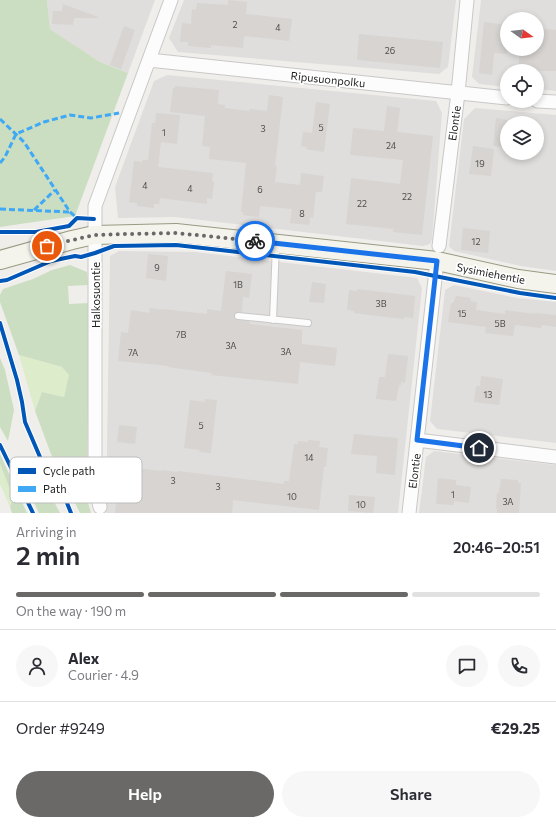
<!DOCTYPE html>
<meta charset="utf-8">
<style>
:root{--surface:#fff;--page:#f7f7f7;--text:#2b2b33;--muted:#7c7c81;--line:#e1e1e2;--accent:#6a6968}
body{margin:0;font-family:Commissioner,sans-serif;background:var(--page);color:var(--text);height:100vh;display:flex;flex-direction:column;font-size:15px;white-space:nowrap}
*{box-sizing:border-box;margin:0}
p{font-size:13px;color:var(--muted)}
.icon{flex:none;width:22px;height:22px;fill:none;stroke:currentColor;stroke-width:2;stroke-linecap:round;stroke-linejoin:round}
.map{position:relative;height:513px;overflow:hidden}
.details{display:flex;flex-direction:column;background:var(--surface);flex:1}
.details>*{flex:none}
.needle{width:26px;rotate:104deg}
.controls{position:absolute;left:500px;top:12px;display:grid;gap:8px}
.controls a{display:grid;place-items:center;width:44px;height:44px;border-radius:50%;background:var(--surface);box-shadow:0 2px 6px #0003;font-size:20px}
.pin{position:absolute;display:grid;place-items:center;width:34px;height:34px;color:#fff;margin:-17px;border:2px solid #fff;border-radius:50%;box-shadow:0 1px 4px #0007}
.courier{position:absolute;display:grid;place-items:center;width:40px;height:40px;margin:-20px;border:3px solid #1a73e8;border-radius:50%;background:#fff;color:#222;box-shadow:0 1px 5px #0007}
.overview em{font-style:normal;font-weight:600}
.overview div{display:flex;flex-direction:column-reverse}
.overview{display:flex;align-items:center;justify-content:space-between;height:68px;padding:0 16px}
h1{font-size:26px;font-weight:600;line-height:30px}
.bar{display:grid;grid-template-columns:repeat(4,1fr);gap:6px 4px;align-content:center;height:48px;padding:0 16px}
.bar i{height:5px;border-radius:3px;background:var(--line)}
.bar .on{background:var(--accent)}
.bar p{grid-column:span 4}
.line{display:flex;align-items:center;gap:10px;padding:0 16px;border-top:1px solid var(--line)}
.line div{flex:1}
.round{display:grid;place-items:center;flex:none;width:42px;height:42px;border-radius:21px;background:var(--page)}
.action{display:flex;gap:8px;margin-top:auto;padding:8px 16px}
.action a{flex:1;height:46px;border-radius:24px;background:var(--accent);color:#fff;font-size:16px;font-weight:600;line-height:46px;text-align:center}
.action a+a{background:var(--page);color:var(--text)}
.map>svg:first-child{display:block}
.residential{fill:#dfdedc;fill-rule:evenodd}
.grass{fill:#ddeccb}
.forest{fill:#cbdec1}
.building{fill:#d7d4d2}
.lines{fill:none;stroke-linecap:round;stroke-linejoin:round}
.lane-casing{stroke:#c9c8c7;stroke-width:8}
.street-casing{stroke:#c9c8c7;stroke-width:15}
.secondary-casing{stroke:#999a82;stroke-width:20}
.lane{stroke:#fdfcfc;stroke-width:6}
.street{stroke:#fdfcfc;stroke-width:13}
.secondary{stroke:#f4f4ed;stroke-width:18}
.quiet{stroke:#3fa9f5;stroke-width:3;stroke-dasharray:6 3;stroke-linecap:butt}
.cycleway-casing{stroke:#fff;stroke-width:6}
.cycleway{stroke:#0057b8;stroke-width:4}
.done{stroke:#6a6968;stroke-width:4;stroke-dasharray:0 7.2}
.route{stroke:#1a73e8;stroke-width:5}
.labels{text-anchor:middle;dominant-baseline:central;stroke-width:3.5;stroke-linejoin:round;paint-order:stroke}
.number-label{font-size:9px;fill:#4f4e4e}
.street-label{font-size:11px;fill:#222;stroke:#fff}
.key{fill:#fff;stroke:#bdbdbd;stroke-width:1}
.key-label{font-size:11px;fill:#222}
</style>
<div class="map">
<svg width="556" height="513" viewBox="0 0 556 513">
<rect width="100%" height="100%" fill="#f0eeeb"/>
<!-- residential -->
<path class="residential" d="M 47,0 L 155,0 L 128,73 L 100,62 L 50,29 Z
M 184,0 L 456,0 L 448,67 L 439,74 L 178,52 L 169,38 Z
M 481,0 L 556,0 L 556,91 L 537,89 L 537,71 L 507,71 L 507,87 L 479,84 L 472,77 ZM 507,19 L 537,19 L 537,49 L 507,49 Z
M 167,75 L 436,101 L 442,113 L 432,239 L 430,244 L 423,246 L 175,217 L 118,218 L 115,187 L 154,81 Z
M 475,108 L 556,115 L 556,271 L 521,266 L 454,251 L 449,246 L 464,119 ZM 507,123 L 537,123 L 537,153 L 507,153 Z
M 119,251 L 195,252 L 417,278 L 422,288 L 398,513 L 106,513 L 110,256 Z
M 454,285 L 517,298 L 556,302 L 556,443 L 437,429 L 430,421 L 445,290 Z
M 434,451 L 556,465 L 556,513 L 419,513 L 426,457 Z"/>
<!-- grass -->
<path class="grass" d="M 19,355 L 62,367 L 70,375 L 64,397 L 42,392 L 35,411 Z
M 0,464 L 13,497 L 10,507 L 0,484 Z"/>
<!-- forest -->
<path class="forest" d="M 0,0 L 47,0 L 50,29 L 100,62 L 128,73 L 75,216 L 0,227 Z
M 70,265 L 87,272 L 88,285 L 68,286 L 69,304 L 89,303 L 87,499 L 91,513 L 80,513 L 51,454 L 35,411 L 42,392 L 64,397 L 69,375 L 62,367 L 19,355 L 0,302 L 0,295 L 3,289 L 33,279 L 52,270 Z
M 0,358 L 5,370 L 14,410 L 8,441 L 0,427 Z
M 0,454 L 27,513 L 12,513 L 10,507 L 13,497 L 0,464 Z
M 23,461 C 41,471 51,496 60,513 L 39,513 L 17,467 L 18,462 Z"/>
<!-- building -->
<path class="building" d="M 228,0 L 247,2 L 246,14 L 292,19 L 289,41 L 244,36 L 243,48 L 211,45 L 211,48 L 188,46 L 188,42 L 180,42 L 182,23 L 191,24 L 192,9 L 196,10 L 197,3 L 228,5 Z
M 63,4 L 98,17 L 98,18 L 74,18 L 73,25 L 52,24 L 53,11 L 62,11 Z
M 484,22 L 507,25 L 507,54 L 494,53 L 492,75 L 479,73 Z
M 124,26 L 135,30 L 121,69 L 110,65 Z
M 537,28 L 556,30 L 556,71 L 518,71 L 520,49 L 537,49 Z
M 359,34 L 443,42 L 440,68 L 357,60 Z
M 175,86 L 219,90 L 218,104 L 225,105 L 225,108 L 249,111 L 250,109 L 267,111 L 269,95 L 283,97 L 275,166 L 277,166 L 275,182 L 300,185 L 301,173 L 324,176 L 322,192 L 316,192 L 313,218 L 310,217 L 309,225 L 290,223 L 292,209 L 260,206 L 259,217 L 243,215 L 243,212 L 241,212 L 246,163 L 209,159 L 210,147 L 202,146 L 205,116 L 170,112 L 173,88 L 175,88 Z
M 316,102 L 330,104 L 324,152 L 306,149 L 307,147 L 301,146 L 303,132 L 312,133 Z
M 387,106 L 400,108 L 397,132 L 433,136 L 422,235 L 393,232 L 394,229 L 346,224 L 351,178 L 400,184 L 403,160 L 350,155 L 353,128 L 384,131 Z
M 156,113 L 180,115 L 177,144 L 161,142 L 158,167 L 213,173 L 212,181 L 214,182 L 212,199 L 207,198 L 207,204 L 160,198 L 159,204 L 154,204 L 154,208 L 137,206 L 137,203 L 129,202 L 134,161 L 142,162 L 142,160 L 148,160 L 152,123 L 155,123 Z
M 496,118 L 507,120 L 507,148 L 493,146 Z
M 473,146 L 494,149 L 491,176 L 469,174 Z
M 463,228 L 490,231 L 488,253 L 461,250 Z
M 148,254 L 168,256 L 166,281 L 146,278 Z
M 226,271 L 252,274 L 249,298 L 243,297 L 242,312 L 235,313 L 234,316 L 235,319 L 250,322 L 249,324 L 302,330 L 302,344 L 337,348 L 335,366 L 300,362 L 298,384 L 211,375 L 212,373 L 168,367 L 169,366 L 118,361 L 121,332 L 128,333 L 131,310 L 149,313 L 150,308 L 163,310 L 163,309 L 207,314 L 207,309 L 221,311 Z
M 312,282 L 326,284 L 324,303 L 309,302 Z
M 357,289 L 415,296 L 413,318 L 404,317 L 404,319 L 369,315 L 354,313 L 354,311 L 347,310 L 349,290 L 357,291 Z
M 456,296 L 471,298 L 470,301 L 477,302 L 476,310 L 505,314 L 505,310 L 535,314 L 535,313 L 556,315 L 556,327 L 542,325 L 541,328 L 515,325 L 513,336 L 485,333 L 486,327 L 448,322 L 451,303 L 453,303 Z
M 388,354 L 408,356 L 405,383 L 401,382 L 401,385 L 399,385 L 396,401 L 376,399 L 379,377 L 385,377 Z
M 481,376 L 503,379 L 499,405 L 474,402 L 476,386 L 480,386 Z
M 205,399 L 217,400 L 211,453 L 199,452 L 200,450 L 184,448 L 190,400 L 205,402 Z
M 119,425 L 137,427 L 135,444 L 117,442 Z
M 354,434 L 398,438 L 395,475 L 376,473 L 377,456 L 351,454 Z
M 308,440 L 320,441 L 319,447 L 328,448 L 326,467 L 324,467 L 319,510 L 233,500 L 232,513 L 115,513 L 119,481 L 117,481 L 119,466 L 161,471 L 161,470 L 177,472 L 178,471 L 284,484 L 284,481 L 289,481 L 294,444 L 298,444 L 298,441 L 308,442 Z
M 438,478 L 456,480 L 456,485 L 471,487 L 469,503 L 454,501 L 454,505 L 436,504 Z
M 501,479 L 518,480 L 518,483 L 521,483 L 519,513 L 497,513 L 497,508 L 496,508 L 497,493 L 499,493 Z
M 349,495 L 375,497 L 373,513 L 348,511 Z"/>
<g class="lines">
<!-- lane casing -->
<g class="lane-casing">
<path id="lane" d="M 238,316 L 308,323
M 273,320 L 276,245"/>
</g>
<!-- street casing -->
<g class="street-casing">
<path id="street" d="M 149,60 L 507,98
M 537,101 L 556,102
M 439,246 L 458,93 L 467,0
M 417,440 L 556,457
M 100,507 L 95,484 L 95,206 L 171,0
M 409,513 L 437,261"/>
</g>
<!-- secondary casing -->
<g class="secondary-casing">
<path id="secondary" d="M 0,260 L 72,240 L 94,235 L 176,233 L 437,261 L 518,279 L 556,284"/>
</g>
<!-- lane -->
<use href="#lane" class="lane"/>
<!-- street -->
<use href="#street" class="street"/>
<!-- secondary -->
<use href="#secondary" class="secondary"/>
<!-- quiet -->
<path class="quiet" d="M 0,119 L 24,142 L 70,212 L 77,218
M 0,163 L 5,157 L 16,134 L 44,122 L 70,115 L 91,118 L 119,113
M 0,209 L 70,212
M 34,210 L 55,190"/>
<!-- cycleway casing -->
<g class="cycleway-casing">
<path id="cycleway" d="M 0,232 L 36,232 L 69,226 L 77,218 L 94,219
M 0,281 L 7,280 L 51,261 L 75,256 L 81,257 L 95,253 L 114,246 L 176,245 L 415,272 L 520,293 L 556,298
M 0,323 L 17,380 L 22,402 L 25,422 L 40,457 L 67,503 L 71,513
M 0,445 L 33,513"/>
</g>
<!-- cycleway -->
<use href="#cycleway" class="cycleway"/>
</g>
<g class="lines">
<!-- done -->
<path class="done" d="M 47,246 L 94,235 L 129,234 L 176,233 L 255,241"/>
<!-- route -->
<path class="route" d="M 255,241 L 437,261 L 417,440 L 479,448"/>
</g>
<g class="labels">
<!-- number labels -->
<g class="number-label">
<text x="235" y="24">2</text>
<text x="278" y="27">4</text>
<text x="390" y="50">26</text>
<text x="321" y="127">5</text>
<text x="263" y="128">3</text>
<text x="164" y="132">1</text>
<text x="391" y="145">24</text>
<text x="480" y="163">19</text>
<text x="145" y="185">4</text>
<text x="190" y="188">4</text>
<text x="260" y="189">6</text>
<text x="407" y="196">22</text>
<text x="362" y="203">22</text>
<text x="302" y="213">8</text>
<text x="476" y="241">12</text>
<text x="157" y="267">9</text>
<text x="238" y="284">1B</text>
<text x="381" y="303">3B</text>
<text x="462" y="313">15</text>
<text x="500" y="323">5B</text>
<text x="181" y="334">7B</text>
<text x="231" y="345">3A</text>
<text x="286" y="351">3A</text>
<text x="133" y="352">7A</text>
<text x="488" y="394">13</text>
<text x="201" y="425">5</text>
<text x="309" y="457">14</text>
<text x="173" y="480">3</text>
<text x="218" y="486">3</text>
<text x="453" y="494">1</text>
<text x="292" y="496">10</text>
<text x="508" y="501">3A</text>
<text x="361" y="504">10</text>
</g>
<!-- street labels -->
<g class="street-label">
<text transform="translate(328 79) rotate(6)">Ripusuonpolku</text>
<text transform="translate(454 123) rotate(-82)">Elontie</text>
<text transform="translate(491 273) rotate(11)">Sysimiehentie</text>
<text transform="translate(95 295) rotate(-90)">Halkosuontie</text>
<text transform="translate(414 471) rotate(-83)">Elontie</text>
</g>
</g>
<!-- legend -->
<rect x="10" y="457" width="132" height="46" rx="6" class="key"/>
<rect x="18" y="468" width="18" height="6" fill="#0057b8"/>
<rect x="18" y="486" width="18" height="6" fill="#3fa9f5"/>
<g class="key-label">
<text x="43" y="475">Cycle path</text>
<text x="43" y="493">Path</text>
</g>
</svg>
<div class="controls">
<a><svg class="needle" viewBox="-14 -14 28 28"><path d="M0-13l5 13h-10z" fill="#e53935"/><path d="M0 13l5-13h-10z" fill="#7c7c81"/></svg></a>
<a><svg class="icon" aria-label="locate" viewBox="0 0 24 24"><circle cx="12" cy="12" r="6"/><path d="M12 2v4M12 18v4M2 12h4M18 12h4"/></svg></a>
<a><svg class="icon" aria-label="layers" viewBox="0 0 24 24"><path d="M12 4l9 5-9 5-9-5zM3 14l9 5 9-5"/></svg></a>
</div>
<div class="pin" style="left:47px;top:246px;background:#ea580c"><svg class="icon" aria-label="bag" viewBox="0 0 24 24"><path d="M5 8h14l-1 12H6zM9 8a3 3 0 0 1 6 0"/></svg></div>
<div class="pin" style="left:479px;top:448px;background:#1f2937"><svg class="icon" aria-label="home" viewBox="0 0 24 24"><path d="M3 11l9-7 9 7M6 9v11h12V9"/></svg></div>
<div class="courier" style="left:255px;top:241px"><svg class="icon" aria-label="bike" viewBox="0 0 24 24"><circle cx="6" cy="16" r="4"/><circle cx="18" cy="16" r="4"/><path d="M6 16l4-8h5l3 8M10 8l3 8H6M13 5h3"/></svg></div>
</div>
<section class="details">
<div class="overview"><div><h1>2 min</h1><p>Arriving in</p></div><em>20:46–20:51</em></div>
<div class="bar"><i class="on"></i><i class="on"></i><i class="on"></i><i></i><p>On the way · 190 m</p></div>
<div class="line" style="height:72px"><a class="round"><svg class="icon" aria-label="person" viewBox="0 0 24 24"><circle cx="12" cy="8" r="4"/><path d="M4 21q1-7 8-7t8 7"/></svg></a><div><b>Alex</b><p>Courier · 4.9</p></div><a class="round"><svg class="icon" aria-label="chat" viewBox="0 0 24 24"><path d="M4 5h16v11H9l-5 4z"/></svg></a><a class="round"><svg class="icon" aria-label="phone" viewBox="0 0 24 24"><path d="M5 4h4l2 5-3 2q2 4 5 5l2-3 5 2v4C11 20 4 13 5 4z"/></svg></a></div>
<div class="line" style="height:52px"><div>Order #9249</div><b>€29.25</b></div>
<div class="action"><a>Help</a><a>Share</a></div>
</section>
